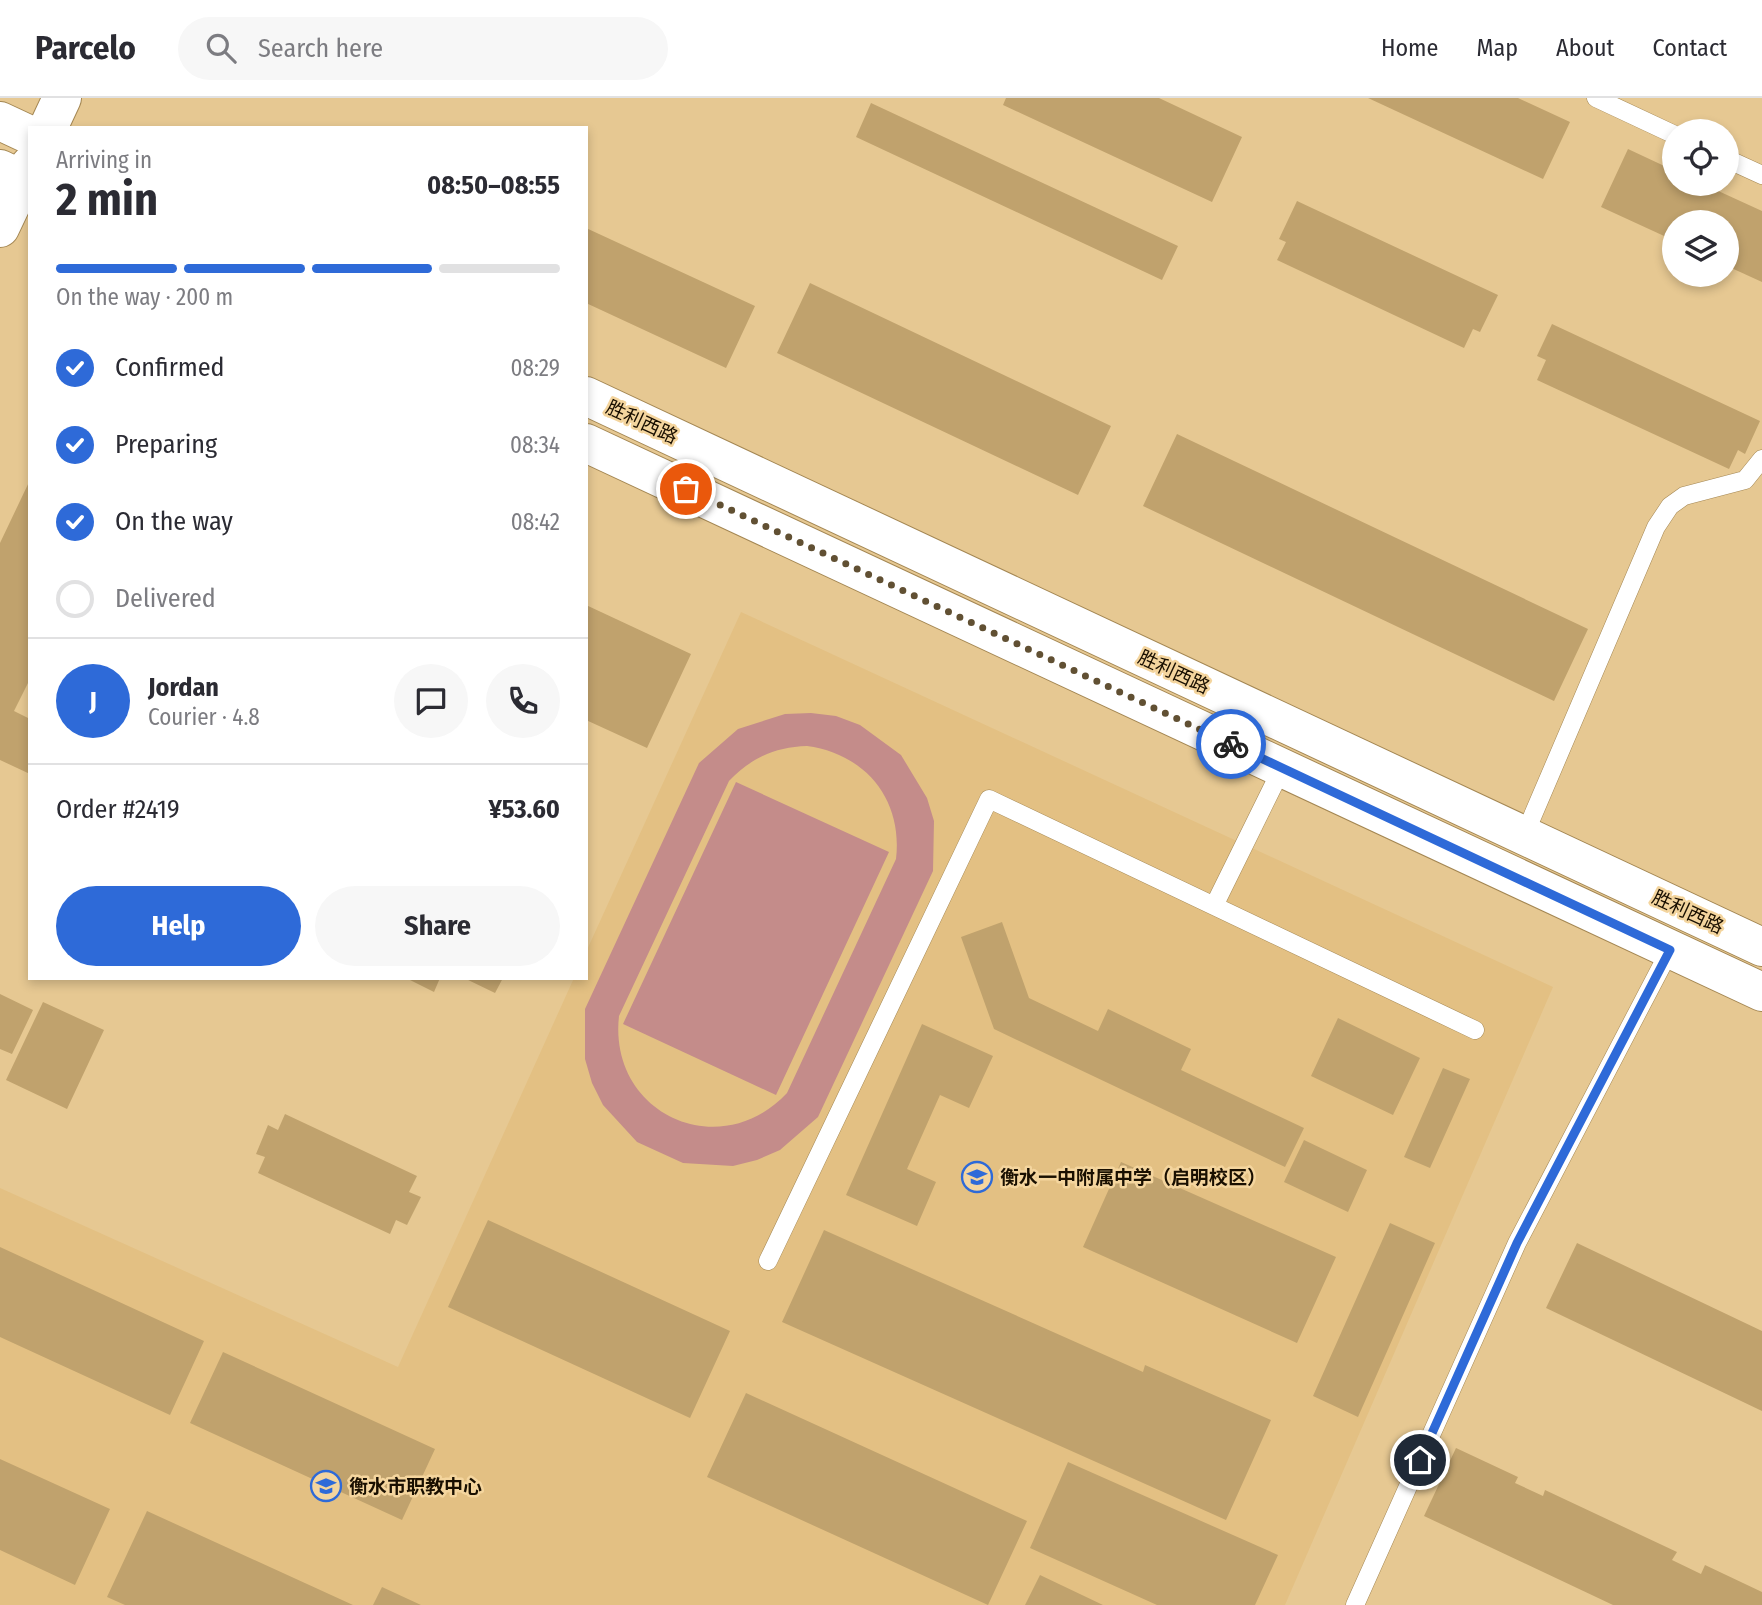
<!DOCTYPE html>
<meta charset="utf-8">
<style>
:root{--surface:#fff;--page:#f7f7f7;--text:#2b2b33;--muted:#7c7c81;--line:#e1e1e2;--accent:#2e6ad8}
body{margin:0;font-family:"Fira Sans Condensed","Noto Sans SC",sans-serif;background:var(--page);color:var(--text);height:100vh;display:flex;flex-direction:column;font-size:26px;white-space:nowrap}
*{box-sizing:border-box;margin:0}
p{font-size:23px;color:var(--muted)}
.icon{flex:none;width:38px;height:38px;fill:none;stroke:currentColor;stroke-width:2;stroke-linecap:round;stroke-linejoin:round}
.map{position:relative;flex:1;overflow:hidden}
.drawer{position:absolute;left:28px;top:28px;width:560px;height:854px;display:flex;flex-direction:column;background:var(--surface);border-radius:0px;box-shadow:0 4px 10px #0003}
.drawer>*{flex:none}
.buttons{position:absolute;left:1662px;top:21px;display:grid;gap:14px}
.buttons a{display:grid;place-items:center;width:77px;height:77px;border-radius:50%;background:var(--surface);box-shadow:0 4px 10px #0003;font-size:35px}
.pin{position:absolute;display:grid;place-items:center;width:60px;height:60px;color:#fff;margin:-30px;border:4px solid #fff;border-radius:50%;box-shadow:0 2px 7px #0007}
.courier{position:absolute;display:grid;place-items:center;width:70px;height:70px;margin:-35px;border:5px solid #2e6ad8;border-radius:50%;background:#fff;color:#222;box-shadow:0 2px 9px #0007}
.overview em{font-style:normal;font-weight:700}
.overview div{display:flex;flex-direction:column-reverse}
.overview{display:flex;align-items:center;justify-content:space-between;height:119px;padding:0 28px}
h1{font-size:46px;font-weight:700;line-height:52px}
.bar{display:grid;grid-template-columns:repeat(4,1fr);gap:10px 7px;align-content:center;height:84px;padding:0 28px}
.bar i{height:9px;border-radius:5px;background:var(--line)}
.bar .current{background:var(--accent)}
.bar p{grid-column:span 4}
.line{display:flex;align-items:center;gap:18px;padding:0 28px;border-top:2px solid var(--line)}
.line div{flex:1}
.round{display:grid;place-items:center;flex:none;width:74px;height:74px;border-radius:37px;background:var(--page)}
ol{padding:0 28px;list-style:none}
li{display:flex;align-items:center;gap:21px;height:77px}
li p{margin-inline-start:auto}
li .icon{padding:7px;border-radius:50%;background:var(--accent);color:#fff;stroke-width:4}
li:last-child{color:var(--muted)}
li i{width:38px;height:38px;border:4px solid var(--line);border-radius:50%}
.cta{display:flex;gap:14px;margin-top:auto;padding:14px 28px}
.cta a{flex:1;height:80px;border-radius:42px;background:var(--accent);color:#fff;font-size:28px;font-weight:700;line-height:80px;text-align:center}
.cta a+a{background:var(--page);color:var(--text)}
header{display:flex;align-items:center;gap:42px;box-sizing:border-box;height:98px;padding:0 35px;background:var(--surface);border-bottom:2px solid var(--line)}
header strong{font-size:33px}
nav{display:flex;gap:38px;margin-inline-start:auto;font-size:24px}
.search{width:490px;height:63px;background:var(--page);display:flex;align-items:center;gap:18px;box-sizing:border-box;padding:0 24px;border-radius:38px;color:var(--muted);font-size:26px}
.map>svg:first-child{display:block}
.built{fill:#e3c083}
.green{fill:#c48c8a;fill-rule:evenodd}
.building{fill:#c0a26d}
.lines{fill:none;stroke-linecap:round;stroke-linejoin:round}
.service-casing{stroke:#a48753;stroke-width:19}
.tertiary-casing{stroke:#a48753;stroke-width:40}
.secondary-casing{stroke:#a48753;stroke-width:40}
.service{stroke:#fff;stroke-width:18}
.tertiary{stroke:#fff;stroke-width:38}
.secondary{stroke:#fff;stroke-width:38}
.done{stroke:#615033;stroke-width:7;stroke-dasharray:0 12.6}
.route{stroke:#2e6ad8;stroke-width:9}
.labels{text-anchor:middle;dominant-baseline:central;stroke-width:5;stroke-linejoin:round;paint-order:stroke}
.street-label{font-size:19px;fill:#190f00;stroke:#f4d59e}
.poi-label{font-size:19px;font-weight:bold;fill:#190f00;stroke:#f4d59e;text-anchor:start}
</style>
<header>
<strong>Parcelo</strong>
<div class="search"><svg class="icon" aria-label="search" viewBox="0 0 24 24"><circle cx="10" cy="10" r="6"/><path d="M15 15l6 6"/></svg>Search here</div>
<nav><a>Home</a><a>Map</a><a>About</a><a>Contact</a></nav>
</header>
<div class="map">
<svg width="1762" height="1507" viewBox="0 0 1762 1507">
<rect width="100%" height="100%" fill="#e6c892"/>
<!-- built -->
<path class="built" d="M 741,514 L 1553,889 L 1285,1507 L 0,1507 L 0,1090 L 398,1269 L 574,880 L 586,880 L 586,854 Z"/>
<!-- green -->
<path class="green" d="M 811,615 L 836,618 L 860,627 L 901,657 L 927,700 L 934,723 L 933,773 L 818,1019 L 780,1052 L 757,1062 L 733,1068 L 683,1065 L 637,1044 L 603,1007 L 592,985 L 585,961 L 585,911 L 699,665 L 738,631 L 785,616 ZM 807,648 C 866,656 903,702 896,761 L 787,995 C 720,1067 608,1016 619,918 L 729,683 C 751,660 775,649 807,648 Z
M 736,684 L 889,754 L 776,997 L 623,926 Z"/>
<!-- building -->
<path class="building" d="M 1006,0 L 1159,0 L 1242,39 L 1212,104 L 1003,7 Z
M 1368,0 L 1518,0 L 1570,24 L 1543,81 Z
M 871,5 L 1178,148 L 1162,182 L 856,39 Z
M 1628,51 L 1675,73 L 1675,86 L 1703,86 L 1762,113 L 1762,184 L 1727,168 L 1727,124 L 1675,124 L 1675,143 L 1601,109 Z
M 1297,103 L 1498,197 L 1480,234 L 1473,231 L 1464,250 L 1277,162 L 1286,144 L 1279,141 Z
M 586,130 L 755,208 L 726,270 L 586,205 Z
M 810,185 L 1111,328 L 1078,397 L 777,255 Z
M 1552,226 L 1760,323 L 1745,356 L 1738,352 L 1729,371 L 1537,282 L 1546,262 L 1537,258 Z
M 1177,336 L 1588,531 L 1554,603 L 1143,408 Z
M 30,382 L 30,581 L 14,613 L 30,621 L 30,676 L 0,662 L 0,445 Z
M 586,507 L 691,556 L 647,650 L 586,622 Z
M 1002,824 L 1029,900 L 1098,933 L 1108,911 L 1191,951 L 1181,972 L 1304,1030 L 1285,1069 L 994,931 L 961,839 Z
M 406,880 L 440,880 L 434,894 Z
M 464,880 L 503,880 L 495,895 Z
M 0,896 L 33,912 L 12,956 L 0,951 Z
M 43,904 L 104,932 L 67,1011 L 6,982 Z
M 1338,920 L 1420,960 L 1393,1017 L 1311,978 Z
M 922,926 L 993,958 L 969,1010 L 940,997 L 907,1071 L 936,1084 L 917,1128 L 846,1097 Z
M 1443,970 L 1470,981 L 1430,1070 L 1404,1059 Z
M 285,1016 L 417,1078 L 409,1094 L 421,1099 L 407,1127 L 396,1122 L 390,1136 L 258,1075 L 265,1059 L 256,1056 L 268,1027 L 278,1032 Z
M 1304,1042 L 1367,1072 L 1348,1114 L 1284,1084 Z
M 1121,1064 L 1336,1159 L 1297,1245 L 1083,1149 Z
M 488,1122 L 730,1233 L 690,1320 L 448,1209 Z
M 1390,1125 L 1435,1145 L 1358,1319 L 1313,1298 Z
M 824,1132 L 1143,1274 L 1145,1267 L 1271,1322 L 1226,1422 L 782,1224 Z
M 1577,1145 L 1762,1233 L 1762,1313 L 1546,1210 Z
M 0,1149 L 204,1243 L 170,1317 L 0,1239 Z
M 223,1254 L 435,1351 L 402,1422 L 190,1325 Z
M 746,1295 L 1027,1423 L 988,1507 L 707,1379 Z
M 1456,1350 L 1518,1379 L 1515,1385 L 1543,1398 L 1545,1392 L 1677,1454 L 1672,1462 L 1701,1476 L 1705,1467 L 1762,1494 L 1762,1507 L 1613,1507 L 1424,1418 Z
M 0,1361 L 110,1411 L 75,1487 L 0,1452 Z
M 1068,1364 L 1278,1457 L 1255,1507 L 1157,1507 L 1030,1450 Z
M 147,1413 L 353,1507 L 125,1507 L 107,1499 Z
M 1040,1477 L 1103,1507 L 1025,1507 Z
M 382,1489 L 421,1507 L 373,1507 Z"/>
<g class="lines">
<!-- service casing -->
<g class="service-casing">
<path id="service" d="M 1596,0 L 1675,37
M 1727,61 L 1762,77
M 1524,738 L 1656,429 L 1670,408 L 1684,398 L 1745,382 L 1762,361
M 1214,808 L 1282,670
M 768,1163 L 989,701 L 1475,932
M 1355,1507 L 1517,1145 L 1670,852"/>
</g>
<!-- tertiary casing -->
<g class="tertiary-casing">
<path id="tertiary" d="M 48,30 L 62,0
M 0,130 L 30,67"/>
</g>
<!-- secondary casing -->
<g class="secondary-casing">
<path id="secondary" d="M 0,23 L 30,37
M 0,71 L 30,85
M 586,298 L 1762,849
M 586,345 L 1762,894"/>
</g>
<!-- service -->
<use href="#service" class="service"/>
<!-- tertiary -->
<use href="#tertiary" class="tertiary"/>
<!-- secondary -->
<use href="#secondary" class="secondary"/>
</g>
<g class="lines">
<!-- done -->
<path class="done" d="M 686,391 L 1231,646"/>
<!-- route -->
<path class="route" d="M 1231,646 L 1670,852 L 1517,1145 L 1420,1362"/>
</g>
<!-- icons -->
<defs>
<g id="school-ring" transform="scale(1.575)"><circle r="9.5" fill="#f4d59e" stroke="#2e6ad8" stroke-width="1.5"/><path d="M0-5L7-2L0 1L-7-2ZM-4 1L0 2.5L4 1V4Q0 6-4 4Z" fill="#2e6ad8"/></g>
</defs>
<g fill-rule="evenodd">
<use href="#school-ring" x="977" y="1079"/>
<use href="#school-ring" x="326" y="1388"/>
</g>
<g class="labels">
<!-- street labels -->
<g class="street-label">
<text transform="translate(642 324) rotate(25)">胜利西路</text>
<text transform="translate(1174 574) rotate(25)">胜利西路</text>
<text transform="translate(1688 814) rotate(25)">胜利西路</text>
</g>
<!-- poi labels -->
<g class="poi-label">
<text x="1000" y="1079">衡水一中附属中学（启明校区）</text>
<text x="349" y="1388">衡水市职教中心</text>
</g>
</g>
</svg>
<div class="buttons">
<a><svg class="icon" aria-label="locate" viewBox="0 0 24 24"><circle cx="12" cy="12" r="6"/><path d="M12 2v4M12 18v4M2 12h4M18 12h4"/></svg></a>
<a><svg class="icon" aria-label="layers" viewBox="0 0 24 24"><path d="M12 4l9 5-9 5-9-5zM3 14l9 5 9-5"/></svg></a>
</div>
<div class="pin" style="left:686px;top:391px;background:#ea580c"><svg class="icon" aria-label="bag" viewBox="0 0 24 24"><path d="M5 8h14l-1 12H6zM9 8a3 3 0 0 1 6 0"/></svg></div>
<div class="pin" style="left:1420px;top:1362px;background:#1f2937"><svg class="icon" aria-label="home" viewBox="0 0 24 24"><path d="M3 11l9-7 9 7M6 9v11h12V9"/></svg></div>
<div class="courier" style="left:1231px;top:646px"><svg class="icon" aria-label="bike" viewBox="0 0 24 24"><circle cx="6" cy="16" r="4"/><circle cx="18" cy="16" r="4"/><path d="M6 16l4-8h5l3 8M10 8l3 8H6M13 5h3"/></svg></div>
<section class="drawer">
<div class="overview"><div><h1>2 min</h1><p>Arriving in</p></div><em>08:50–08:55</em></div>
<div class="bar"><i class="current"></i><i class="current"></i><i class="current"></i><i></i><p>On the way · 200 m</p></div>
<ol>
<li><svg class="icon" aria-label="check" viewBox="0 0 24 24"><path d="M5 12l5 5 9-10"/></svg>Confirmed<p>08:29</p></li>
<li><svg class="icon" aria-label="check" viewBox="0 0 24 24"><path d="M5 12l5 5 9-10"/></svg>Preparing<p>08:34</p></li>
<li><svg class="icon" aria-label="check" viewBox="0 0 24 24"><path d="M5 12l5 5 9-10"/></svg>On the way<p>08:42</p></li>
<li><i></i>Delivered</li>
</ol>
<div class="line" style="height:126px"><b class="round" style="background:var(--accent);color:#fff">J</b><div><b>Jordan</b><p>Courier · 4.8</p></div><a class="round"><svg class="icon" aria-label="chat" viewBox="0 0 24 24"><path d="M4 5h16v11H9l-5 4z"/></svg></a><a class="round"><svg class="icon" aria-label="phone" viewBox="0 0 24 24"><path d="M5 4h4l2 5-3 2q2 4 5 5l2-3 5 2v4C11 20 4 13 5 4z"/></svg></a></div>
<div class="line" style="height:91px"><div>Order #2419</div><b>¥53.60</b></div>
<div class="cta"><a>Help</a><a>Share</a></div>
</section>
</div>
